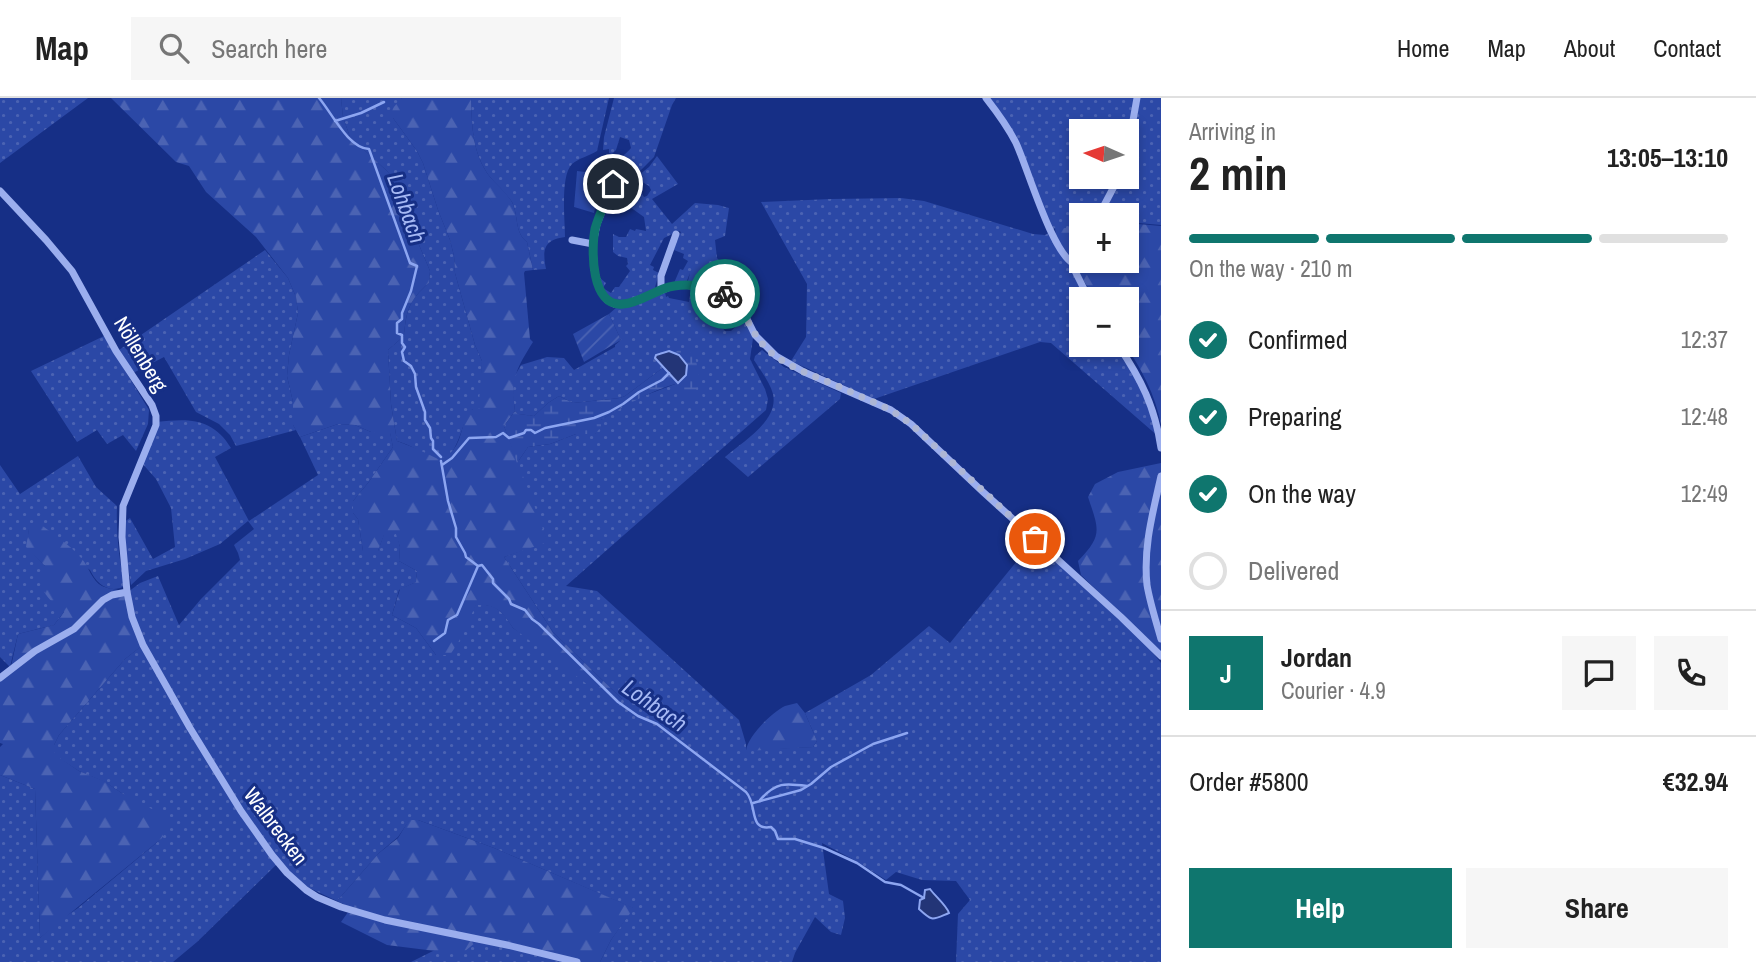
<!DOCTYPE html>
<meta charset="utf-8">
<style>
:root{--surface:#fff;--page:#f6f6f6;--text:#222;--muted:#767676;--line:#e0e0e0;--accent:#0f766e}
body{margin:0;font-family:"Archivo Narrow",sans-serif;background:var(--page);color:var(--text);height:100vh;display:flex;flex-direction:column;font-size:26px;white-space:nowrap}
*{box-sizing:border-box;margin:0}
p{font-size:23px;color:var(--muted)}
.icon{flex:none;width:38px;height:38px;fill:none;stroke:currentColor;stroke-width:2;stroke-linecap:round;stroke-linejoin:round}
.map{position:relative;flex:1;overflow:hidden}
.drawer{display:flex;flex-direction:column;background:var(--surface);width:595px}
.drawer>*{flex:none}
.needle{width:46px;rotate:273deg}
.buttons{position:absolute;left:1069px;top:21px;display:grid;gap:14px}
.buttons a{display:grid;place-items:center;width:70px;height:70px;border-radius:0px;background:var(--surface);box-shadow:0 4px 10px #0003;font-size:35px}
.pin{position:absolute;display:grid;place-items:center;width:60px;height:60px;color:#fff;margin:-30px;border:4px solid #fff;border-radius:50%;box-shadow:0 2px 7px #0007}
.courier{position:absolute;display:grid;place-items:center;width:70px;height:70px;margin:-35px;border:5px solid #0f766e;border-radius:50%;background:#fff;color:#222;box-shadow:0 2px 9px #0007}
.head em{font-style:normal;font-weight:700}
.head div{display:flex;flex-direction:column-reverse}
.head{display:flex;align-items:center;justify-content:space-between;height:119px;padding:0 28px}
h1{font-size:46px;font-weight:700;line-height:52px}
.bar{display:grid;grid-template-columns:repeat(4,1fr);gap:10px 7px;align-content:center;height:84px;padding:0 28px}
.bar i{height:9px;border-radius:5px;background:var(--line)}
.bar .selected{background:var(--accent)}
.bar p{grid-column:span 4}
.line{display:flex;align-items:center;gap:18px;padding:0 28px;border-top:2px solid var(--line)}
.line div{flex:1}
.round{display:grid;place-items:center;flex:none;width:74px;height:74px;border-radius:0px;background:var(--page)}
ol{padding:0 28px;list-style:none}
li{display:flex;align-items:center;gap:21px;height:77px}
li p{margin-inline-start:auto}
li .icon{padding:7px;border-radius:50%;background:var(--accent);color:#fff;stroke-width:4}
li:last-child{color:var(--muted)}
li i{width:38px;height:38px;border:4px solid var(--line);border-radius:50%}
.primary-button{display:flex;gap:14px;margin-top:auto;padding:14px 28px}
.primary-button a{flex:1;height:80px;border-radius:0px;background:var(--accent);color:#fff;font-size:28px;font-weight:700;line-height:80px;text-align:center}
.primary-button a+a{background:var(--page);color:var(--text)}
header{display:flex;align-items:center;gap:42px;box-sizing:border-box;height:98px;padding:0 35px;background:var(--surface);border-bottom:2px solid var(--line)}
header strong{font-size:33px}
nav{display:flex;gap:38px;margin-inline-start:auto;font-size:24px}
.search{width:490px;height:63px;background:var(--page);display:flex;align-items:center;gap:18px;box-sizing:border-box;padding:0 24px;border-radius:0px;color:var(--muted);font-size:26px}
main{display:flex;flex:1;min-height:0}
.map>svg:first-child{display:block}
.grass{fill:url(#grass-dots)}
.forest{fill:url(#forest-firs)}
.wetland{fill:url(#wetland-marsh)}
.garden{fill:url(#garden-furrows)}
.pitch{fill:#2b48a6}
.water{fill:#233577;stroke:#8da6f1;stroke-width:2}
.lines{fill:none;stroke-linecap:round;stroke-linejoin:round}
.stream{stroke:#8da6f1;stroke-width:2.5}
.street{stroke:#9baeee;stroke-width:7}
.done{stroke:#adb6d5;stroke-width:7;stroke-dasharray:0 12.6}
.route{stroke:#0f766e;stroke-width:9}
.labels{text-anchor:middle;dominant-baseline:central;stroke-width:6;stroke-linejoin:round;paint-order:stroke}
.street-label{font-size:21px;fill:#fff;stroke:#162f86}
.water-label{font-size:23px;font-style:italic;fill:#a6b9f5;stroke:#162f86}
</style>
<header>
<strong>Map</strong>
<div class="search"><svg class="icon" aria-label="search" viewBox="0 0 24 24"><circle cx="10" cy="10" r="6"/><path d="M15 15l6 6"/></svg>Search here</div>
<nav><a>Home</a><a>Map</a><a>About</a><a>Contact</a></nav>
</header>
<main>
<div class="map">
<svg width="1161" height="864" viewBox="0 0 1161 864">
<defs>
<pattern id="grass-dots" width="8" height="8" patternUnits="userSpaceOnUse" patternTransform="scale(1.75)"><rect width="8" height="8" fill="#2b48a6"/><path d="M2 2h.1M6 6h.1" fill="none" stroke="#4b63b3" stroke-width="1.8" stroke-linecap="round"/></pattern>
<pattern id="forest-firs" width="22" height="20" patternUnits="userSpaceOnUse" patternTransform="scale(1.75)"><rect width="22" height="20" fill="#2b48a6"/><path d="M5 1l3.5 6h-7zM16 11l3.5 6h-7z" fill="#4b63b3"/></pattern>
<pattern id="wetland-marsh" width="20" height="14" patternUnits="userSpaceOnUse" patternTransform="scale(1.75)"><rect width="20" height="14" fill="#2b48a6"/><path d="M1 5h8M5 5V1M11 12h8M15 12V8" fill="none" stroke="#4b63b3"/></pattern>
<pattern id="garden-furrows" width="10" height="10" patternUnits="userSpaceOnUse" patternTransform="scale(1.75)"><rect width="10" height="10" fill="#2b48a6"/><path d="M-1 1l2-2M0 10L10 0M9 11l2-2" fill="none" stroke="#4b63b3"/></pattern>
</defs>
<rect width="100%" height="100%" fill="#162f86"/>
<!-- grass -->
<path class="grass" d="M 0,0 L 88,0 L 0,65 Z
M 341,0 L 402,0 L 393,20 L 417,53 L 423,65 L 438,112 L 450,142 L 454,158 L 455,175 L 475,247 L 482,263 L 481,311 L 473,311 L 469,314 C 461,327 456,371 432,360 C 420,354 411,347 397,343 L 391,306 L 388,252 L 404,238 C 406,213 409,202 429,185 L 430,173 L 409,123 L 399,87 L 387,73 L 350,39 L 343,19 Z
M 471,0 L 609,0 L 597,53 C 589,58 579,60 572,66 C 560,78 565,122 565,139 C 544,142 542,151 546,171 L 533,172 L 527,144 C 514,134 519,118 512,104 C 506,95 497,87 490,79 C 472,55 472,28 471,0 Z
M 614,0 L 676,0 L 672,7 L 654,59 L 640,73 L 617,64 C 619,59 627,56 631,50 L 629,42 L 620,39 L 616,52 L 612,56 L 609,55 L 609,51 L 603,52 L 604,39 Z
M 988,0 L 1134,0 L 1127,42 L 1127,33 L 1082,33 L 1082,79 L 1116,79 L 1096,117 L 1082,117 L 1081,130 L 1055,130 L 1052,132 L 1029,74 Z
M 1140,0 L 1161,0 L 1161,127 L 1127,124 L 1127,117 L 1103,117 L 1123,79 L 1127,79 L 1127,68 L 1132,50 Z
M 657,58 L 678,86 L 652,101 L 672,126 L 695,105 L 718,107 L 729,110 L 725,138 L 715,142 L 717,160 L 736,181 L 730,187 L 737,195 L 739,205 L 690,186 L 688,183 L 690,175 L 686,185 L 674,185 L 680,171 L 683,172 L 688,163 L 683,160 L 684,156 L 674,152 L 675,145 L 681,134 L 679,133 L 664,140 L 650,167 L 654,169 L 653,172 L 659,175 L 654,193 L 623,204 L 611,202 L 601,190 L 600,180 L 606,185 L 603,190 L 611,195 L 615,189 L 619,189 L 630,173 L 626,168 L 628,166 L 627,160 L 618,158 L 613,154 L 613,136 L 619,139 L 626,139 L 630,131 L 635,133 L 636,131 L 646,133 L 644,119 L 630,109 L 635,90 L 641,94 L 644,99 L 647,98 L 651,92 L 649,88 L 639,82 L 637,85 L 636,82 L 634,81 L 649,69 Z
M 831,101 L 901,100 L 924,103 L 1033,136 L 1045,137 L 1050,134 L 1089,201 L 1082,201 L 1082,247 L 1118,247 L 1135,273 L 1159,339 L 1051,245 L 1040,244 L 874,301 L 791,263 L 806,239 L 807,186 L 761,104 Z
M 265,152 L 288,180 L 296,199 L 298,215 L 289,257 L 287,278 L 293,304 L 293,327 L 296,332 L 236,348 L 230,337 L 219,326 L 196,314 L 164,259 L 133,275 L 119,252 Z
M 691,191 C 706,193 718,194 730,205 C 723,215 715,222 725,233 L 731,233 L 743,222 L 753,240 L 750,261 L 765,291 L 768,301 L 766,312 L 566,488 L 597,493 L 739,622 L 746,646 L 746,652 L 813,649 L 817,643 L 805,615 L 871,577 L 929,528 L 950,545 L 1035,441 L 1072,479 L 1145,545 L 1161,565 L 1161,864 L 956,864 L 958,816 L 970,802 L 956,783 L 922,782 L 896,774 L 886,782 L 856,763 L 822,745 L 829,796 L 843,803 L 845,820 L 841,837 L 831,834 L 815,819 L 795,855 L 792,864 L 600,864 L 611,842 L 633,810 L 494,750 L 418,722 L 409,723 L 398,739 L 379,755 L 337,803 L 303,787 L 278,765 L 197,844 L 173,864 L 0,864 L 0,677 L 35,691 L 40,840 L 60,822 L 78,810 L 161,741 L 123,696 L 105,684 L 79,673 L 54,657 L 54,647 L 59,637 L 125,561 L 144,546 L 135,525 L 128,494 L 140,485 L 158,478 L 179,527 L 201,501 L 240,462 L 238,455 L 234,447 L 254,431 L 248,423 L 220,446 L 185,461 L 146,473 L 131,487 L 121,426 L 130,420 L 153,461 L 175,449 L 171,410 L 156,381 L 140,363 L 157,324 C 189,320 213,320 231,350 L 215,359 L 249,423 L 318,377 L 300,339 L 338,326 L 355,327 L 371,334 L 390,334 L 393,349 L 368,385 L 353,403 L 353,415 L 358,421 L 363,453 L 378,453 L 384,436 L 397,436 L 400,449 L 399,463 L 417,473 L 416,484 L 399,492 L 392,517 L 416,530 L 436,557 L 466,525 L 476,506 C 497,507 502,512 513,530 L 624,603 L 553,534 L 504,459 L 547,443 L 517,365 L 528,349 L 550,346 L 576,336 L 595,336 L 601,322 L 633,302 L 678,285 L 655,260 L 664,269 L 625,298 L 620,300 L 573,305 L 559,298 L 548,305 L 534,318 L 518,316 L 515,313 L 513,297 L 514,279 L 521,267 L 547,259 L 564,260 L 574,272 L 615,249 L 615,247 L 621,242 L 609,216 L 617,209 L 665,194 L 666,199 L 668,198 L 669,200 L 689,204 Z
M 104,238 L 149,312 L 148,326 L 136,353 L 123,337 L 107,346 L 97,332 L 77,344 L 31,273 Z
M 762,252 L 784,269 L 841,295 L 840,301 L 748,379 L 725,359 C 742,344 779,323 773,296 C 770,284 760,272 754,262 L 755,258 Z
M 78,358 L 96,389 L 117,408 C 116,436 119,461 125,488 C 110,496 97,487 90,472 L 29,431 L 27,449 L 45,468 L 45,475 L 64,514 L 54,527 L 18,536 L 10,569 L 0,559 L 0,367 L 20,396 Z
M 481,840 L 530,849 L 579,864 L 411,864 L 433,853 Z"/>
<!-- forest -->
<path class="forest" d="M 111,0 L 341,0 L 343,19 L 350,39 L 387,73 L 399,87 L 409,123 L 430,173 L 429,185 C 409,202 406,213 404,238 L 388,252 L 391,306 L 397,343 L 415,350 L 438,361 C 456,358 460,340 464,324 C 465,321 466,316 469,313 C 473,310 476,311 481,310 L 479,304 L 482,263 L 475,247 L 455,175 L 454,158 L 450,142 L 438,112 L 423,65 L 417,53 L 393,20 C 390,9 396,8 402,0 L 471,0 C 472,28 472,55 490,79 C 497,87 506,94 512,104 C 519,118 514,134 527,144 L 533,172 L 525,173 L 524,175 L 530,241 L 533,244 C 516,271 511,280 515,313 L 504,328 L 548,444 L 504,459 L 553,534 L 624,603 L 621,612 L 513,530 C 501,512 497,507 476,507 L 459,543 L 450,557 L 436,557 L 416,530 L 392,517 L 400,491 L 416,484 L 417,473 L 399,463 L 400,449 L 396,436 L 384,437 L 378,453 L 370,459 L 363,453 L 358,421 L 353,415 L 353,403 L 368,385 L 393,349 L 390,335 L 371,334 L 355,327 L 338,326 L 300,339 L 293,327 L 293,304 L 287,278 L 289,257 L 298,215 L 296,199 L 288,180 L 256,139 L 206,94 L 189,68 L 176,64 Z
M 1127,125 L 1161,128 L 1161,326 C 1155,297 1142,271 1125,247 L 1127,247 L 1127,201 L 1095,201 L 1056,138 L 1055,130 L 1081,130 L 1082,163 L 1127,163 Z
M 1161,365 L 1161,554 L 1081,477 L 1078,463 C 1103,437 1099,432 1088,399 L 1095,386 L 1118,374 Z
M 38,425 C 54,436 69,446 82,461 C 89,469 92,483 102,488 C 106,490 113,491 118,492 L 119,496 L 127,494 L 143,547 L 125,561 L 59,637 L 54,647 L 54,656 L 79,673 L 104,683 L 123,696 L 175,723 L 161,741 L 40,840 L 35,691 L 0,677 L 0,649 L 3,646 L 0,645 L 0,577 L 11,569 L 18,536 L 54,527 L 64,514 C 56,507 42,497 42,486 C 42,479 45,475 45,468 L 26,449 L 29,431 Z
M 797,605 L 805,615 L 817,643 L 813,649 L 746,653 C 747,639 772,614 785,608 C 789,607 793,606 797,605 Z
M 409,722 L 418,722 L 494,750 L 634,810 L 611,842 L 600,864 L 579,864 L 530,849 L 481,840 L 465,853 L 435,853 L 387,847 L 341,824 L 351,810 L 337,803 L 379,755 L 398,740 Z"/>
<!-- wetland -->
<path class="wetland" d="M 678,252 C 703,250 693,271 702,286 L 697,288 L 696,294 L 702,296 L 703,301 L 686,299 L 675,286 C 648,294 625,308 601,322 L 601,329 L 595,336 L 576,336 L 550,346 L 528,349 L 517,365 L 504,328 L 515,313 L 518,316 L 534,318 L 548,305 L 559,298 L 573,305 L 620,300 L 625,298 L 664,269 L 679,285 L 686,277 L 687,269 L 679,257 L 675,255 Z"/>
<!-- garden -->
<path class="garden" d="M 609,216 L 621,242 L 584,264 L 573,236 Z"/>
<!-- pitch -->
<path class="pitch" d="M 577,73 L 603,76 L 594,115 L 574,109 Z"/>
<!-- water -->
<path class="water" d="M 669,253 L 679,257 L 687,267 L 686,277 L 678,285 L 655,260 L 656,257 Z
M 930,791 C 935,798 947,808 949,815 C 932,822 933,824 919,811 L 920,802 L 924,800 L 925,792 Z"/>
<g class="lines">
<!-- stream -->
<path class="stream" d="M 319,0 C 332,15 348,50 369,51 L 410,165 L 417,168 L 411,193 L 402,215 L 402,221 L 397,225 L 397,235 L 402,237 L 402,245 L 405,249 L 402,254 L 404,263 L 411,268 L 415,276 L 416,289 L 425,314 L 425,322 L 430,330 L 431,340 L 433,343 L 433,351 L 441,359
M 335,23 L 361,15 L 384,4
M 441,363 L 448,403 L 456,430 L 456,439 L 465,455 L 466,459 L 478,468 L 482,467 L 493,481 L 493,485 L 509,501 L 511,506 L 525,512 L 532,521 L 539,526 L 618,604 L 638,618 L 657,626 L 746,694 C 758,707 748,733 771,729 L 775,733 L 778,741 L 795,741 L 824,750 L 857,765 L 885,784 L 901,787 L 924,800
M 442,367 L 452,360 L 469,340 L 496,339 L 503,335 L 509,340 L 524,335 L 526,332 L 531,332 L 535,335 L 545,330 L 594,320 L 609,314 L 623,306 L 639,294 L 662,282 L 669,275
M 434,543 L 445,535 L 448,522 L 457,517 L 478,468
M 760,702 C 776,684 785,685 807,688
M 753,705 L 801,692 L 811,686 L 831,669 L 873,646 L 907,635"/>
<!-- street -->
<path class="street" d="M 986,0 C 997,14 1008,29 1016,45 C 1028,71 1052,155 1074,166
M 1127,56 L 1137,0
M 606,62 L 608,74 L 613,86 L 597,126 L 593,146 L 594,171 L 597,182 L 600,192 L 607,202 L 614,206 L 626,206 L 673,188 L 684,187 L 709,190 L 728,198 L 743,213 L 755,237 L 776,258 L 804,274 L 891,312 L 911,326 L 982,393 L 1121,519 L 1161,558
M 613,86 L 619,83 L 629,85 L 635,79
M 0,93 L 46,142 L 72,173 L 116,253 L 152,307 L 156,318 L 156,327 L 123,408 L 122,439 L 127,494 L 132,519 L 143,547 L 190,630 L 241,713 L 272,757 L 287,775 L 306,792 L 317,799 L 341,809 L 385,822 L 507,847 L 577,864
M 1099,117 L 1119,79
M 572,142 L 593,146
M 1082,151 L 1075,164 L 1074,171 L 1089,201
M 661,192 L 661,178 L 676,136
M 1118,247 C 1141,281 1155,309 1161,350
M 1161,378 C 1153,414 1143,449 1147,487 C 1150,505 1156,523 1161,541
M 0,580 L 35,553 L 74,531 L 103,502 L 112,497 L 127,494"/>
</g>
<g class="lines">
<!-- done -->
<path class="done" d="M 725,196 C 746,211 750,235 768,252 C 786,268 809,276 831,285 C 851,294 871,303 891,312 L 911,326 L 1035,441"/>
<!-- route -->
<path class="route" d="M 613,86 C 607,101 599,116 595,131 C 591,152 591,210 623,206 C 637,205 650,196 663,191 C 682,184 707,187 725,196"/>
</g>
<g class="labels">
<!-- street labels -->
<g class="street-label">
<text transform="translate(141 256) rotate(59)">Nöllenberg</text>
<text transform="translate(276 728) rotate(53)">Walbrecken</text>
</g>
<!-- water labels -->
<g class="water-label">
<text transform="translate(407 110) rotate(70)">Lohbach</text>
<text transform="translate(655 607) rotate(35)">Lohbach</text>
</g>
</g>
</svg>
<div class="buttons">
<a><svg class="needle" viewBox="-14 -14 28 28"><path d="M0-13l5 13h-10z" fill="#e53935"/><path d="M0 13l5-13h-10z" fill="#767676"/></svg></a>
<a>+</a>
<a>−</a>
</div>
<div class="pin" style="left:1035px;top:441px;background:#ea580c"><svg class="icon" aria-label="bag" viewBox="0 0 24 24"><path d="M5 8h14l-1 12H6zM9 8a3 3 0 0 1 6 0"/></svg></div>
<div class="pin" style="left:613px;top:86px;background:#1f2937"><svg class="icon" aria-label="home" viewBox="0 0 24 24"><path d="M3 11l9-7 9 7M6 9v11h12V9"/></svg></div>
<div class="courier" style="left:725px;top:196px"><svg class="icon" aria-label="bike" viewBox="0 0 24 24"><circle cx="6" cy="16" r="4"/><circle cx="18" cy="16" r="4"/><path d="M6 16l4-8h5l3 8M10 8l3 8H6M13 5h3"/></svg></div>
</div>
<section class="drawer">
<div class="head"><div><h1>2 min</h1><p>Arriving in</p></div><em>13:05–13:10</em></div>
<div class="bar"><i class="selected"></i><i class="selected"></i><i class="selected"></i><i></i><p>On the way · 210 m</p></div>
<ol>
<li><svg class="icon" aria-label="check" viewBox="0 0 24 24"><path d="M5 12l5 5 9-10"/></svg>Confirmed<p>12:37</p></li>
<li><svg class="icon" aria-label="check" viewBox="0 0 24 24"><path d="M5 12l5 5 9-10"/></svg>Preparing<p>12:48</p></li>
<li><svg class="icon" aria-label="check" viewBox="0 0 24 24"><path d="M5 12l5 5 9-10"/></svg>On the way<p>12:49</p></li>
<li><i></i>Delivered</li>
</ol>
<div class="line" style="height:126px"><b class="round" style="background:var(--accent);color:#fff">J</b><div><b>Jordan</b><p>Courier · 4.9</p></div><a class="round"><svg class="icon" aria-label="chat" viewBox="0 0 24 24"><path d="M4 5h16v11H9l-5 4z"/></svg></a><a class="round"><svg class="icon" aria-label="phone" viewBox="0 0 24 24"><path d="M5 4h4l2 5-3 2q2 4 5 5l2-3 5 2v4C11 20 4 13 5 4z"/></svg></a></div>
<div class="line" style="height:91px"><div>Order #5800</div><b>€32.94</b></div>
<div class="primary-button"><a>Help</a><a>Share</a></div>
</section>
</main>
